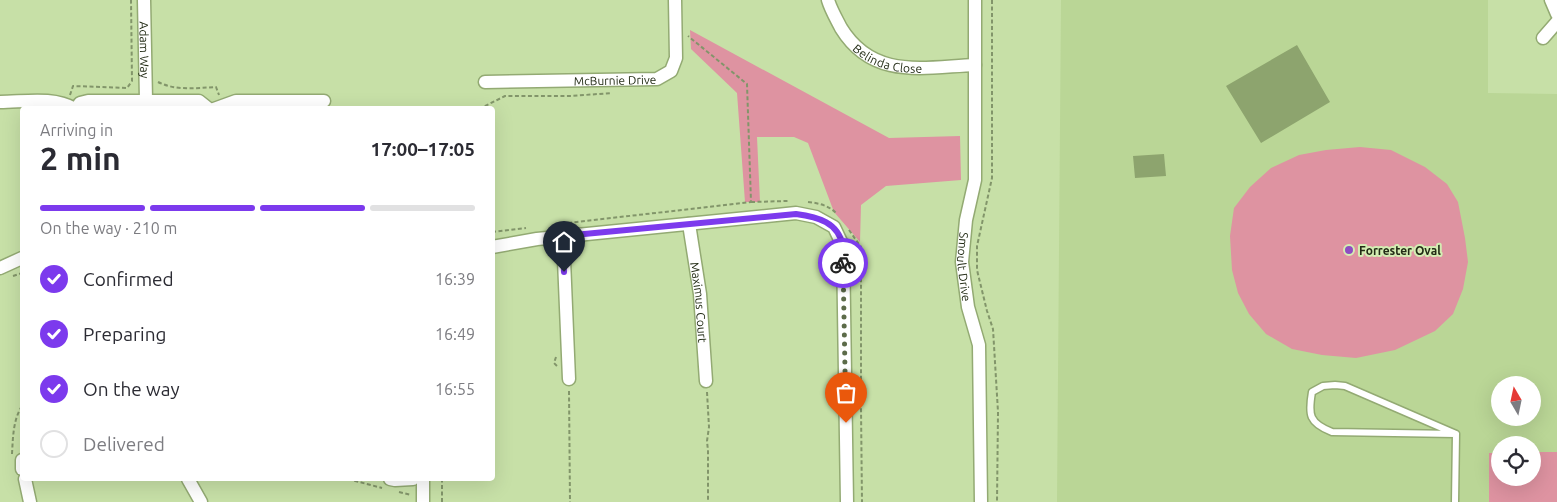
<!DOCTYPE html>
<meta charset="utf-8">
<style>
:root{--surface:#fff;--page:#f2f2f3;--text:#2b2b33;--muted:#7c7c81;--line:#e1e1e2;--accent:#7c3aed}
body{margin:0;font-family:Ubuntu,sans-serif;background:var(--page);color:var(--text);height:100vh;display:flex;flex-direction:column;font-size:19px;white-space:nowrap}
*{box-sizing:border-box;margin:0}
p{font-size:16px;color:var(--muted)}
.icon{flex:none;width:28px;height:28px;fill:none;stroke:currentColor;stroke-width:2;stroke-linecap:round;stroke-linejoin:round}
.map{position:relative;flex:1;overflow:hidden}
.panel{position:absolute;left:20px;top:106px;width:475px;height:375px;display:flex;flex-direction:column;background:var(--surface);border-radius:5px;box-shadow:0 5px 20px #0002}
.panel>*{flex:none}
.needle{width:32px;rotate:351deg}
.tools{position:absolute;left:1491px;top:376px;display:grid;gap:10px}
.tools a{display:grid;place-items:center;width:50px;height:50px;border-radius:50%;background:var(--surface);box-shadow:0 5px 20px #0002;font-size:25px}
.pin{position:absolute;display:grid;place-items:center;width:42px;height:42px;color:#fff;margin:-51px -21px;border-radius:50% 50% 50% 0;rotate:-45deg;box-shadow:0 0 5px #0007}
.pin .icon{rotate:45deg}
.courier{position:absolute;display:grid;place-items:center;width:50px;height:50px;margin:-25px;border:4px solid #7c3aed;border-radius:50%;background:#fff;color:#222;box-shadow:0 1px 6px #0007}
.overview em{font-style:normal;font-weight:600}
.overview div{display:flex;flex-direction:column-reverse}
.overview{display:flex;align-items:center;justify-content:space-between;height:85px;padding:0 20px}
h1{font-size:32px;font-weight:600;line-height:38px}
.bar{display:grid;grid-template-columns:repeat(4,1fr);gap:8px 5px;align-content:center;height:60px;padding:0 20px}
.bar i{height:6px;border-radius:4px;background:var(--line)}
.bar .active{background:var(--accent)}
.bar p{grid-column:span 4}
ol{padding:0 20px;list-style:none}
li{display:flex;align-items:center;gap:15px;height:55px}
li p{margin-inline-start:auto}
li .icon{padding:5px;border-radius:50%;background:var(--accent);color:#fff;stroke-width:4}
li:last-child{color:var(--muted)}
li i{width:28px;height:28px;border:2px solid var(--line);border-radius:50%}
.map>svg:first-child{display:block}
.built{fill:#bad696;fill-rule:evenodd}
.green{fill:#de93a1}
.building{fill:#8da46e}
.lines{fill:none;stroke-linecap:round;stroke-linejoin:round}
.lane-casing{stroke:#93aa73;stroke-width:9}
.street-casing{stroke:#93aa73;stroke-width:15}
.path{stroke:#82956a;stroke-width:2;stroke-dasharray:4 2.5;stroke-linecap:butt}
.lane{stroke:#fff;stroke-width:6}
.street{stroke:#fff;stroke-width:12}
.done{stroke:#5c6b49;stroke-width:5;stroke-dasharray:0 9}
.route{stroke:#7c3aed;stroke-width:6}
.poi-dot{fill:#8e4dc2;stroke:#d4edb3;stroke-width:2}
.labels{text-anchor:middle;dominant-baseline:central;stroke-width:4;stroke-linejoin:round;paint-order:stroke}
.street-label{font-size:12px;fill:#232c16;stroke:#d4edb3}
.poi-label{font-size:12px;font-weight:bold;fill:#232c16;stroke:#d4edb3;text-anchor:start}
</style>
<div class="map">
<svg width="1557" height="502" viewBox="0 0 1557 502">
<rect width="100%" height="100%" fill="#c7e0a7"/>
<!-- built -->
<path class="built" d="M 1061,0 L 1488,0 L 1488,93 L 1557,94 L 1557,452 L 1533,452 L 1532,445 L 1500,445 L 1500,453 L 1489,453 L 1489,502 L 1057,502 ZM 1500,385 L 1532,385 L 1532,418 L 1500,418 Z"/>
<!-- green -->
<path class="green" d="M 690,30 L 889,138 L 960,136 L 961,180 L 886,186 L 861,205 L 860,242 L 834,212 L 808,143 L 794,137 L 757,137 L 760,202 L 745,202 L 737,93 L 691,49 Z
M 1360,147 L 1391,150 L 1425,167 L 1447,184 L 1458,202 L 1465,238 L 1468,262 L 1463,289 L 1453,314 L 1435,331 L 1395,350 L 1356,358 L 1322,355 L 1292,349 L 1266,334 L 1249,314 L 1238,293 L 1232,270 L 1230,236 L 1234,208 L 1250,187 L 1271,168 L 1299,155 L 1326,150 Z
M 1533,452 L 1557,452 L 1557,502 L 1489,502 L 1489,453 L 1500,453 L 1500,478 L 1532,478 Z"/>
<!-- building -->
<path class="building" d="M 1297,45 L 1330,102 L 1261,143 L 1226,86 Z
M 1164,154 L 1166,176 L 1135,178 L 1133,156 Z"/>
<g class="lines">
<!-- lane casing -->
<g class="lane-casing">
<path id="lane" d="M 1335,385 L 1345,386 L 1456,434 L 1332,432 C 1309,423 1308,415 1312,392 L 1323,386 Z
M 1455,502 L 1456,434"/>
</g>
<!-- street casing -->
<g class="street-casing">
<g id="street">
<path id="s1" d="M 144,0 L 146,100"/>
<path id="s2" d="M 828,0 C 831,10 836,18 841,28 C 873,80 923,67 975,65"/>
<path id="s3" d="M 975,0 L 975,180 L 966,220 L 962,262 L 968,307 L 979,345 L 981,502"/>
<path d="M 1551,0 L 1557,14"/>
<path d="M 1543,38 L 1557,22"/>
<path id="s4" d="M 485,82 L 657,79 L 671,71 L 676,58 L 675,0"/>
<path d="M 0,102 C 24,102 53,96 75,109"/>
<path d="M 76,109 L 80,103 L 88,101 L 199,101 L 209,109"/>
<path d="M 214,109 L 236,101 L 324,101"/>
<path id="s5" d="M 689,224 L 700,294 L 706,381"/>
<path d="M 563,236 L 569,379"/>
<path d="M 492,247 L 537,239 L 796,213 L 816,217 L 834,227 L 843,246 L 847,502"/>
<path d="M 0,268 L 22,258"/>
<path d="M 22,460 L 22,469"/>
<path d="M 25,479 L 30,502"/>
<path d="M 188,479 L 201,502"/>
<path d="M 390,479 L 395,480 L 413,479"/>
<path d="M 423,479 L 423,502"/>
</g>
</g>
<!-- path -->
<path class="path" d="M 992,0 L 992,178 L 977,246 L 977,270 L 987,311 L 993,329 L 998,412 L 997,502
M 158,82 C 176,91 196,88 216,87 L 219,95
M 70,95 L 73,86 L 127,88 L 132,81 L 131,0
M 479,109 L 505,96 L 571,96 L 612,93
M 751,202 L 788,201
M 808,202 C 819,203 830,206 837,214
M 568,223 L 751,202 L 747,84 L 688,36
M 849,230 L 861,247 L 861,408 L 862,502
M 492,232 L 526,228
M 13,276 L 22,273
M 556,357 L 554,363 L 557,366
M 569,391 L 570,502
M 707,392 L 709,427 L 707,441 L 708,451 L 708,502
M 12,454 C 13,437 13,420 22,406
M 348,479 L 382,488
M 399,492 L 411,495
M 442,502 L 442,479"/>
<!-- lane -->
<use href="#lane" class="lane"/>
<!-- street -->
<use href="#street" class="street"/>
</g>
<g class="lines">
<!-- done -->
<path class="done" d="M 843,263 L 846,423"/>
<!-- route -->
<path class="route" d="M 564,272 L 563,236 L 796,214 C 818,217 838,222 843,246 C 844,251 843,258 843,263"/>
</g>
<!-- markers -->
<circle class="poi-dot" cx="1349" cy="250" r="5"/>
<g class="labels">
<!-- street labels -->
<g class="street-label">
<text stroke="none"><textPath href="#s1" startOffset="50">Adam Way</textPath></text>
<text stroke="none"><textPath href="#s2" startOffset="90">Belinda Close</textPath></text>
<text stroke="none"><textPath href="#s4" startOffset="130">McBurnie Drive</textPath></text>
<text stroke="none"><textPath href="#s3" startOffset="268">Smoult Drive</textPath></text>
<text stroke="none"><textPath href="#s5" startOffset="79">Maximus Court</textPath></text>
</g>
<!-- poi labels -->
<g class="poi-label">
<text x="1359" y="250">Forrester Oval</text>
</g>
</g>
</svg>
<div class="tools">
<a><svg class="needle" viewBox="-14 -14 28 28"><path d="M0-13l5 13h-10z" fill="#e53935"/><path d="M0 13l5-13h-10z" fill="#7c7c81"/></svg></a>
<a><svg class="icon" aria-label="locate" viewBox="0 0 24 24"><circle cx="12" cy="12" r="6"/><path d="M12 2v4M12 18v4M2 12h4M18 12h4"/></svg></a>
</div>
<div class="pin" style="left:846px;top:423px;background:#ea580c"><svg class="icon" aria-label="bag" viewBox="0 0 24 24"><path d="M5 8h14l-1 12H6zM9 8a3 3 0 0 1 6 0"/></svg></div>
<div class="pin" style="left:564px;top:272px;background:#1f2937"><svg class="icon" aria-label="home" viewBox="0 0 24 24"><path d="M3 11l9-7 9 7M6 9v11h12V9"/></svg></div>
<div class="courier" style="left:843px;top:263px"><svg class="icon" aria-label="bike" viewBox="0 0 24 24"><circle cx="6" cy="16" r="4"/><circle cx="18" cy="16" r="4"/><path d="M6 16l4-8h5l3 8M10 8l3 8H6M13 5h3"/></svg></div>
<section class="panel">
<div class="overview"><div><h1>2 min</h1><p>Arriving in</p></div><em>17:00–17:05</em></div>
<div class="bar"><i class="active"></i><i class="active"></i><i class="active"></i><i></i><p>On the way · 210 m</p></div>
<ol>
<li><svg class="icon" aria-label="check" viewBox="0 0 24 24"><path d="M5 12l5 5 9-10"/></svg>Confirmed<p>16:39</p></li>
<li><svg class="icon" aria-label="check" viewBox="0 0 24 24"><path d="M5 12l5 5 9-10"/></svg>Preparing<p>16:49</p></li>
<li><svg class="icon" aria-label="check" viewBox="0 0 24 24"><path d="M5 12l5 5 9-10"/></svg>On the way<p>16:55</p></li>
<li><i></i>Delivered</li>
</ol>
</section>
</div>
